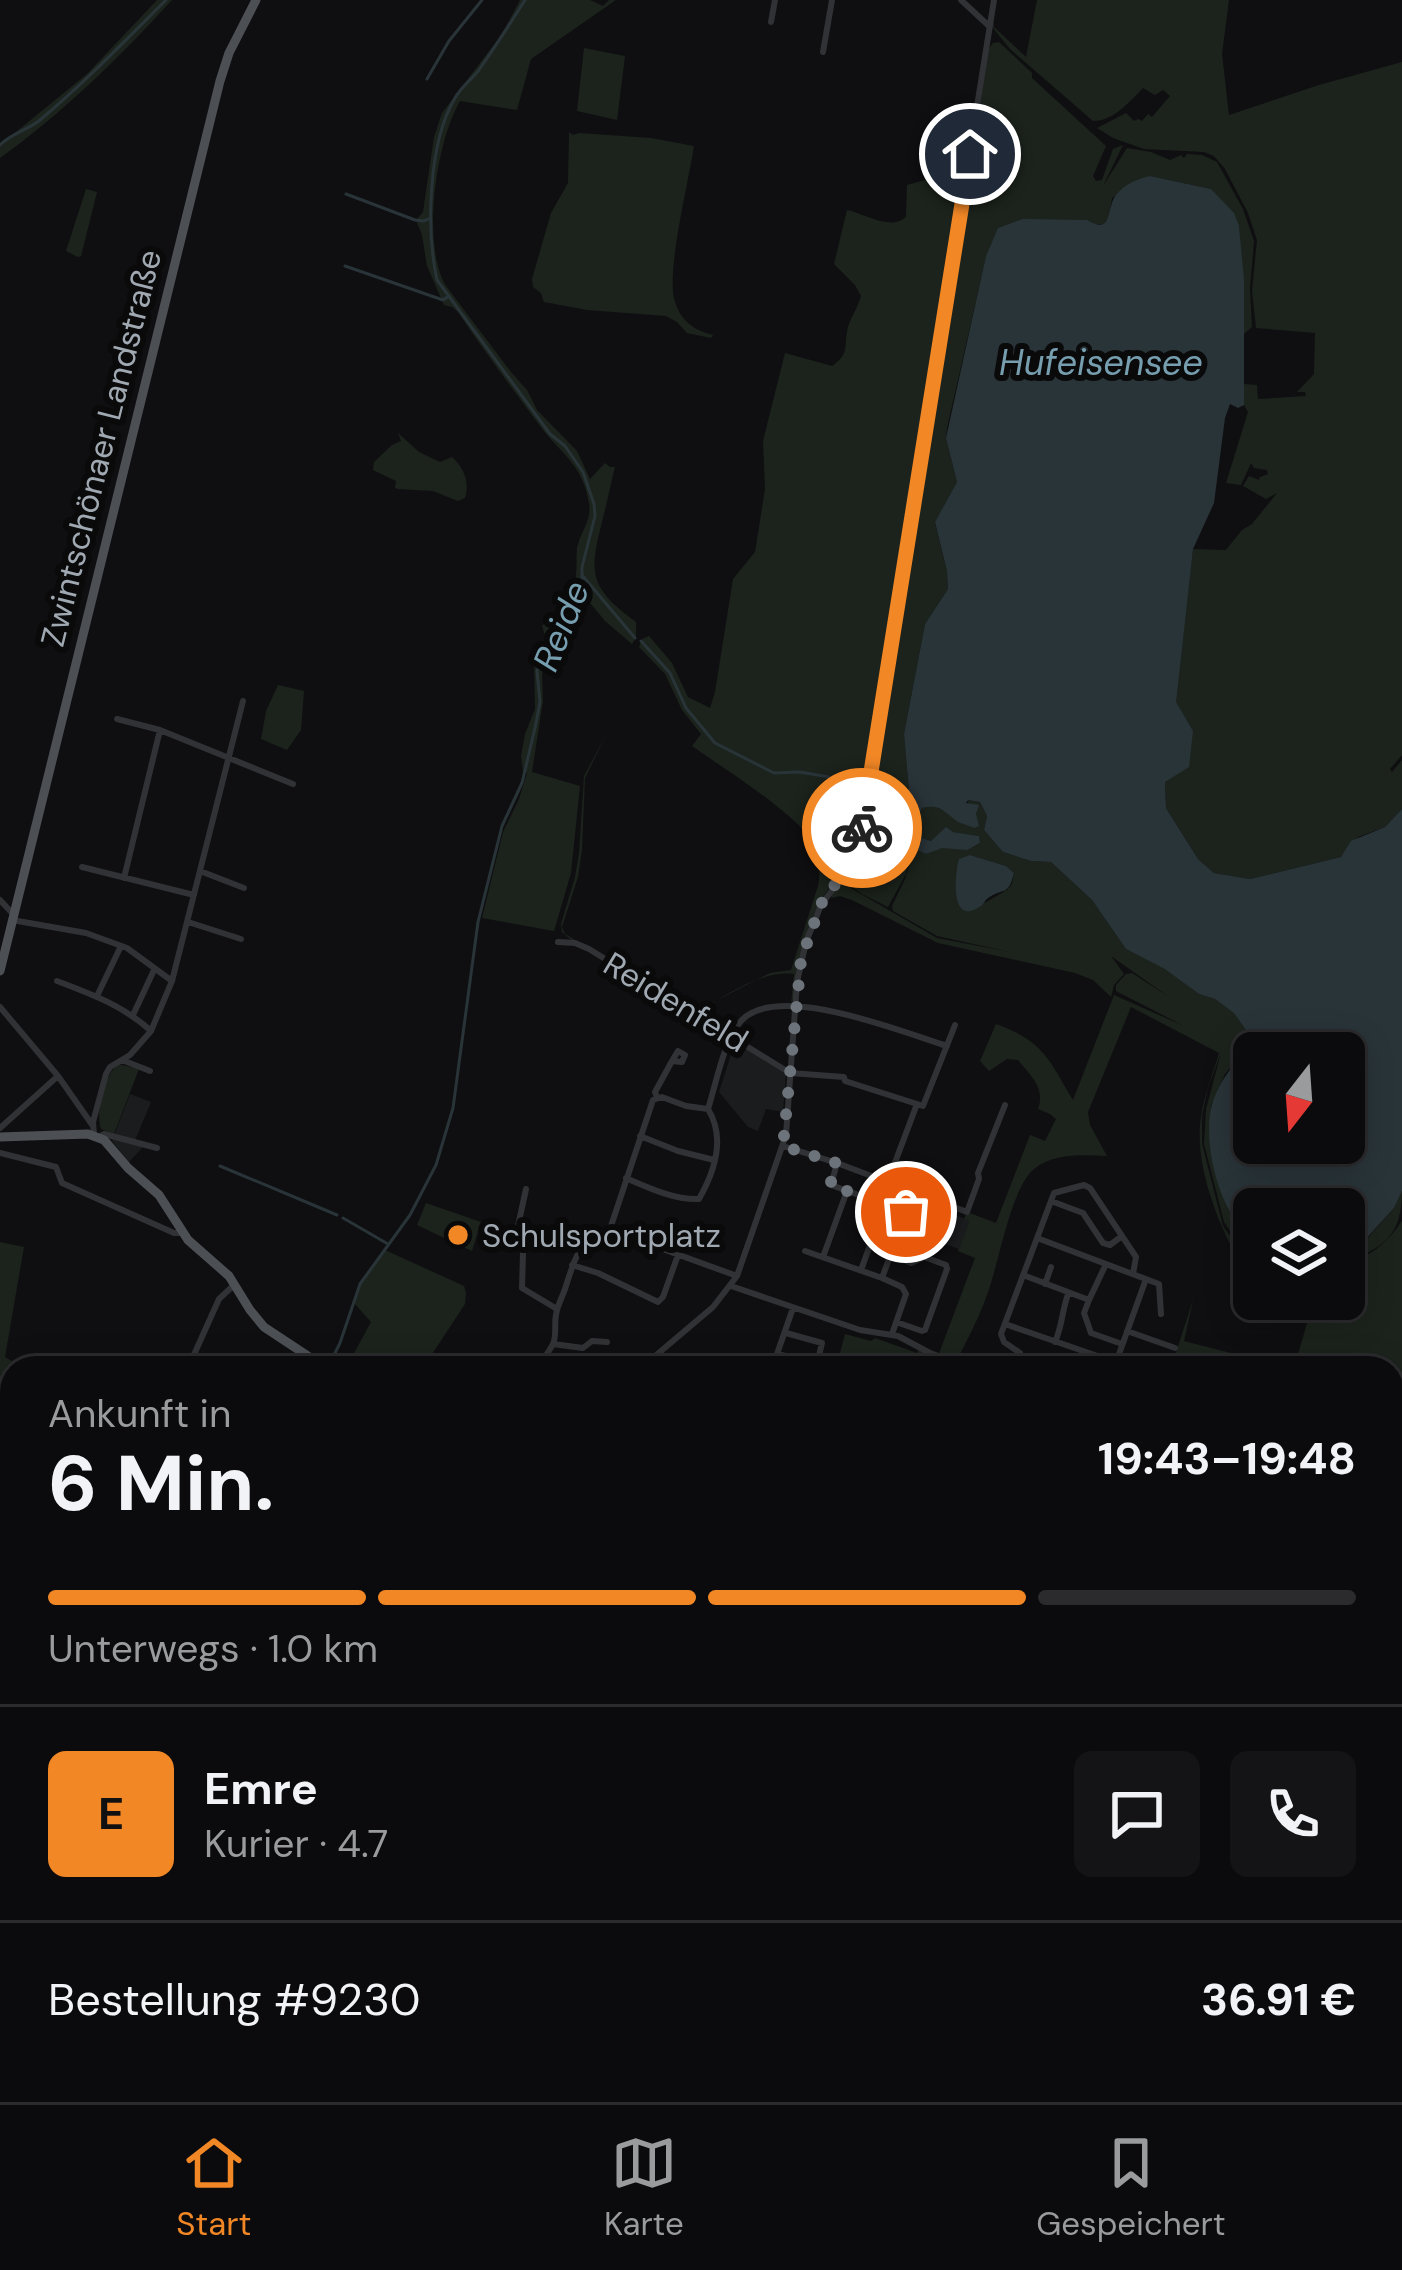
<!DOCTYPE html>
<html lang="de">
<meta charset="utf-8">
<style>
:root{--surface:#0b0b0d;--page:#141416;--text:#f1f3f6;--muted:#9a9b9d;--line:#2b2b2e;--accent:#f28726}
body{margin:0;font-family:"DM Sans",sans-serif;background:var(--page);color:var(--text);height:100vh;display:flex;flex-direction:column;font-size:45px;white-space:nowrap}
*{box-sizing:border-box;margin:0}
p{font-size:39px;color:var(--muted)}
.icon{flex:none;width:66px;height:66px;fill:none;stroke:currentColor;stroke-width:2;stroke-linecap:round;stroke-linejoin:round}
.map{position:relative;flex:1;overflow:hidden}
.sheet{position:absolute;left:0px;top:1356px;width:1404px;height:747px;display:flex;flex-direction:column;background:var(--surface);border-radius:36px 36px 0 0;box-shadow:0 6px 30px #0003,0 0 0 3px var(--line)}
.sheet>*{flex:none}
.needle{width:78px;rotate:197deg}
.tools{position:absolute;left:1233px;top:1032px;display:grid;gap:24px}
.tools a{display:grid;place-items:center;width:132px;height:132px;border-radius:18px;background:var(--surface);box-shadow:0 6px 30px #0003,0 0 0 3px var(--line);font-size:60px}
.pin{position:absolute;display:grid;place-items:center;width:102px;height:102px;color:#fff;margin:-51px;border:6px solid #fff;border-radius:50%;box-shadow:0 3px 12px #0007}
.courier{position:absolute;display:grid;place-items:center;width:120px;height:120px;margin:-60px;border:9px solid #f28726;border-radius:50%;background:#fff;color:#222;box-shadow:0 3px 15px #0007}
.headline em{font-style:normal;font-weight:700}
.headline div{display:flex;flex-direction:column-reverse}
.headline{display:flex;align-items:center;justify-content:space-between;height:204px;padding:0 48px}
h1{font-size:78px;font-weight:700;line-height:90px}
.bar{display:grid;grid-template-columns:repeat(4,1fr);gap:18px 12px;align-content:center;height:144px;padding:0 48px}
.bar i{height:15px;border-radius:9px;background:var(--line)}
.bar .on{background:var(--accent)}
.bar p{grid-column:span 4}
.line{display:flex;align-items:center;gap:30px;padding:0 48px;border-top:3px solid var(--line)}
.line div{flex:1}
.round{display:grid;place-items:center;flex:none;width:126px;height:126px;border-radius:18px;background:var(--page)}
.menu{display:flex;justify-content:space-around;align-items:center;height:168px;border-top:3px solid var(--line);background:var(--surface);font-size:33px;color:var(--muted)}
.menu a{display:grid;justify-items:center;gap:6px}
.menu .on{color:var(--accent)}
.map>svg:first-child{display:block}
.built{fill:#1b1c1d}
.green{fill:#1c231c;fill-rule:evenodd}
.water{fill:#293439;fill-rule:evenodd}
.lines{fill:none;stroke-linecap:round;stroke-linejoin:round}
.stream{stroke:#293439;stroke-width:3}
.minor{stroke:#303235;stroke-width:6}
.major{stroke:#4c5055;stroke-width:9}
.tram{stroke:#474a4f;stroke-width:3}
.done{stroke:#6d737a;stroke-width:12;stroke-dasharray:0 21.6}
.route{stroke:#f28726;stroke-width:15}
.poi-dot{fill:#f28726;stroke:#0a0a0b;stroke-width:4.5}
.labels{text-anchor:middle;dominant-baseline:central;stroke-width:12;stroke-linejoin:round;paint-order:stroke}
.street-label{font-size:33px;fill:#a0a9b2;stroke:#0a0a0b}
.poi-label{font-size:33px;fill:#a0a9b2;stroke:#0a0a0b;text-anchor:start}
.water-label{font-size:36px;font-style:italic;fill:#769eae;stroke:#0a0a0b}
</style>
<div class="map">
<svg width="1402" height="2102" viewBox="0 0 1402 2102">
<rect width="100%" height="100%" fill="#0f0f11"/>
<!-- built -->
<path class="built" d="M 735,1042 L 786,1074 L 783,1112 L 766,1109 L 758,1131 L 748,1127 L 719,1092 Z
M 130,1094 L 151,1102 L 134,1143 L 143,1147 L 129,1162 L 112,1141 Z
M 923,1200 L 969,1221 L 959,1249 L 912,1232 Z
M 1392,1452 L 1402,1455 L 1402,1581 L 1394,1578 L 1392,1581 Z
M 1392,1584 L 1402,1587 L 1402,1695 L 1392,1693 Z
M 1392,1713 L 1402,1715 L 1400,2006 L 1392,2004 Z
M 1101,2091 L 1318,2091 L 1330,2095 L 1335,2091 L 1334,2097 L 1336,2098 L 1335,2102 L 1098,2102 Z"/>
<!-- green -->
<path class="green" d="M 157,0 L 172,0 C 119,58 64,112 0,158 L 0,145 L 87,74 Z
M 520,0 L 590,0 L 603,6 L 609,0 L 616,0 L 531,59 L 517,110 L 460,101 C 436,142 421,244 446,286 L 511,372 L 527,390 L 537,410 L 577,451 L 590,479 L 605,463 L 610,467 L 615,467 C 611,482 608,498 604,514 C 590,570 585,585 636,622 L 636,637 L 632,644 L 605,621 L 591,604 L 586,603 L 562,627 L 548,648 L 542,674 L 543,701 L 532,772 L 580,786 L 571,873 L 554,931 L 482,918 L 503,832 L 519,799 L 527,773 L 523,771 L 521,756 L 525,734 L 535,709 L 534,663 L 545,636 L 542,625 C 564,622 574,598 576,576 C 577,567 576,557 577,548 C 580,532 592,521 589,504 C 583,464 561,454 540,426 C 512,388 484,351 458,312 L 452,307 L 444,305 L 427,266 L 422,235 L 416,220 L 423,212 L 434,137 L 442,113 L 502,34 Z
M 1037,0 L 1229,0 L 1222,54 L 1229,115 L 1319,85 L 1402,62 L 1402,755 L 1390,769 L 1392,772 L 1402,760 L 1402,809 L 1385,827 L 1358,837 L 1341,857 L 1250,879 L 1214,873 L 1198,859 L 1166,808 L 1165,782 L 1193,549 L 1226,550 L 1242,530 L 1252,524 L 1277,493 L 1266,499 L 1243,486 L 1249,476 L 1259,480 L 1260,477 L 1268,474 L 1267,470 L 1254,468 L 1251,463 L 1241,485 L 1226,483 L 1248,412 L 1244,405 L 1244,384 L 1257,385 L 1258,399 L 1306,396 L 1305,392 L 1297,392 L 1314,374 L 1315,333 L 1256,328 L 1252,291 L 1257,240 L 1248,213 L 1225,169 L 1214,156 L 1204,152 L 1144,149 L 1113,138 L 1097,128 L 1126,113 L 1134,121 L 1138,119 L 1142,121 L 1148,114 L 1152,117 L 1170,96 L 1163,90 L 1155,95 L 1143,88 C 1129,102 1114,121 1093,121 L 1010,49 L 993,28 L 994,16 L 994,27 L 1026,57 Z
M 999,42 L 1032,73 L 1032,78 L 1106,146 L 1093,176 L 1096,181 L 1102,180 L 1113,149 L 1123,145 L 1103,186 L 1127,148 L 1151,152 L 1170,160 L 1181,155 L 1184,158 L 1187,154 L 1202,155 L 1217,162 L 1243,209 L 1254,241 L 1250,288 L 1252,327 L 1244,334 L 1239,226 L 1211,189 L 1150,176 L 1112,198 L 1109,219 L 1103,224 L 998,229 L 986,257 L 947,428 L 946,438 L 957,482 L 935,523 L 947,571 L 948,589 L 925,624 L 904,734 L 910,802 L 914,805 L 906,840 L 926,854 C 931,852 936,848 941,848 C 957,847 966,852 980,843 L 979,836 L 953,832 L 931,841 L 922,838 L 918,817 L 922,808 L 932,805 L 951,814 L 976,814 L 978,805 L 969,806 L 967,800 L 980,802 L 987,816 L 984,830 L 1003,852 L 1031,861 L 1051,862 L 1092,900 L 1126,949 L 1165,968 L 1199,994 L 1215,999 L 1235,1013 L 1246,1030 L 1250,1045 L 1225,1074 L 1211,1107 L 1248,1235 L 1254,1237 L 1254,1250 L 1236,1240 L 1224,1222 L 1204,1144 L 1206,1109 L 1221,1053 L 1208,1088 L 1202,1116 L 1202,1144 L 1223,1226 L 1233,1240 L 1254,1252 L 1254,1260 L 1235,1253 C 1215,1217 1194,1159 1201,1117 C 1204,1095 1213,1074 1219,1053 L 1131,1007 L 1088,1112 L 1090,1125 L 1107,1156 C 1083,1155 1054,1153 1034,1169 C 1011,1188 999,1262 988,1292 C 980,1316 968,1338 957,1360 L 938,1356 L 975,1258 L 958,1251 L 969,1221 L 964,1219 L 967,1212 L 996,1223 L 1030,1135 L 1045,1141 L 1056,1119 L 1050,1114 L 1038,1109 C 1046,1088 1030,1075 1018,1060 L 1007,1059 L 989,1071 L 980,1061 L 996,1024 C 1044,1041 1049,1060 1073,1100 L 1114,995 L 1184,1026 L 1116,991 L 1116,985 L 1126,974 L 1132,973 L 1169,997 L 1111,956 L 1124,974 L 1114,985 L 1111,997 L 1093,980 L 1075,973 L 938,943 L 852,900 L 840,896 L 832,898 L 830,894 L 852,867 L 861,847 C 878,847 900,849 909,861 L 906,874 L 888,907 L 862,894 L 844,881 L 842,883 L 937,938 L 1010,952 L 937,936 L 893,911 L 892,906 L 905,879 L 911,860 L 906,853 L 892,846 L 897,817 L 896,809 L 869,802 L 972,157 L 979,166 L 977,184 L 985,186 L 988,180 L 987,161 L 981,160 L 973,152 L 989,48 L 993,43 ZM 970,855 L 1006,866 L 1014,873 C 1013,879 1013,884 1008,889 C 1006,891 974,909 971,910 Z
M 584,48 L 625,56 L 617,120 L 577,111 Z
M 569,132 L 573,135 L 579,133 L 651,138 L 694,146 C 689,180 667,268 674,298 C 679,319 692,330 713,335 L 711,338 L 687,333 L 677,322 L 666,316 L 587,310 L 544,302 L 541,293 L 533,287 L 532,279 L 551,213 L 568,183 Z
M 964,169 L 857,843 C 848,869 828,885 816,909 C 801,940 801,974 791,1005 L 794,974 C 759,970 725,997 695,1013 L 572,941 L 562,932 L 561,924 L 575,877 L 579,853 L 584,776 L 607,733 L 585,778 L 582,850 L 578,877 L 562,927 L 565,934 L 696,1011 L 770,973 L 791,970 L 818,886 C 821,871 819,854 811,840 C 795,813 720,766 692,746 L 701,734 L 682,710 L 665,674 L 639,647 L 642,639 L 649,636 L 672,663 L 688,697 L 710,708 L 715,692 L 733,579 L 755,552 L 765,489 L 763,441 L 785,353 L 832,366 C 851,353 843,346 848,327 C 851,317 858,307 861,296 L 855,285 L 834,264 L 847,210 C 866,214 890,231 906,217 L 907,185 Z
M 86,189 L 97,192 L 81,256 L 78,257 L 66,251 Z
M 398,433 L 419,452 L 440,462 L 452,457 C 464,468 470,482 465,498 L 458,501 L 433,491 L 398,489 L 395,488 L 396,481 L 373,470 L 374,462 L 392,445 L 401,441 Z
M 278,685 L 304,691 L 301,730 L 287,750 L 261,739 L 266,711 Z
M 118,1064 L 139,1069 L 114,1134 L 101,1129 C 95,1113 105,1074 118,1064 Z
M 1402,1191 C 1402,1233 1385,1250 1344,1261 L 1344,1245 L 1364,1242 L 1394,1208 Z
M 426,1203 L 481,1222 L 472,1251 L 417,1225 Z
M 1402,1221 L 1402,1398 L 1392,1404 L 1392,1368 L 1294,1368 L 1314,1299 L 1344,1299 L 1344,1264 C 1372,1256 1385,1245 1402,1221 Z
M 0,1242 L 24,1247 L 5,1357 L 20,1366 L 12,1368 L 12,1376 L 0,1390 Z
M 385,1250 L 464,1286 L 466,1293 L 465,1304 L 423,1368 L 346,1368 L 371,1322 L 354,1303 L 360,1284 Z
M 1193,1300 L 1184,1341 L 1258,1360 L 1279,1368 L 1224,1368 L 1206,1363 L 1204,1368 L 1171,1368 Z
M 845,1334 L 871,1341 L 875,1338 L 917,1353 L 919,1350 L 950,1363 L 949,1368 L 836,1368 Z"/>
<!-- water -->
<path class="water" d="M 1150,176 L 1211,189 L 1234,213 L 1239,226 L 1244,280 L 1244,405 L 1238,408 L 1230,404 L 1225,418 L 1214,503 L 1193,549 L 1176,702 L 1193,731 L 1189,767 L 1165,782 L 1166,808 L 1198,859 L 1214,873 L 1250,879 L 1341,857 L 1351,841 L 1385,827 L 1402,809 L 1402,1191 L 1394,1208 L 1363,1242 L 1344,1245 L 1344,1209 L 1254,1209 L 1254,1237 C 1220,1219 1203,1145 1211,1109 C 1217,1083 1234,1064 1250,1045 L 1246,1030 L 1234,1013 L 1215,999 L 1199,994 L 1165,969 L 1126,949 L 1092,900 L 1051,862 L 1031,861 L 1003,852 L 984,830 L 987,816 L 980,802 L 968,800 L 966,803 L 979,805 L 976,814 L 979,826 L 974,828 C 973,827 960,823 958,822 C 945,813 941,803 922,808 L 918,817 L 922,838 L 931,841 L 946,827 L 953,832 L 979,836 L 980,843 L 967,850 L 942,848 L 926,854 L 906,844 L 914,805 L 910,802 L 904,734 L 925,624 L 948,589 L 947,571 L 935,522 L 957,482 L 946,438 L 986,256 L 998,228 L 1023,219 L 1087,220 C 1114,236 1106,207 1116,195 C 1125,184 1137,179 1150,176 ZM 1344,1053 L 1344,1143 L 1254,1143 L 1254,1053 Z
M 970,855 L 1006,866 L 1014,873 C 1008,897 1004,887 988,898 C 985,900 984,904 981,906 C 949,928 955,873 959,859 Z"/>
<g class="lines">
<!-- stream -->
<path class="stream" d="M 427,79 L 449,41 L 482,0
M 0,145 C 12,133 28,130 40,120 C 85,82 125,41 166,0
M 346,194 L 415,220 L 424,221 L 428,219
M 345,266 L 443,300 L 449,296
M 582,575 L 635,638
M 641,641 L 670,673 L 686,708 L 715,743 L 774,773 L 800,772 L 829,777 L 845,784 L 859,797
M 874,799 L 910,802
M 220,1166 L 337,1215
M 343,1218 L 388,1244
M 330,1363 L 340,1343 L 360,1284 L 410,1215 L 436,1165 L 453,1108 L 478,922 L 502,826 L 522,783 L 535,728 L 540,702 L 537,671 L 549,634 L 559,622 L 569,615 L 582,587 L 582,567 L 595,516 L 594,504 L 583,472 L 565,446 L 550,434 L 437,280 C 426,230 428,143 455,98 C 461,87 471,80 479,70 C 495,47 510,24 525,0
M 0,1804 L 12,1789
M 0,1843 L 12,1862
M 772,2091 L 770,2094 L 782,2102"/>
<!-- minor -->
<path class="minor" d="M 961,0 L 989,26
M 771,22 L 775,0
M 823,52 L 832,0
M 117,719 L 160,730 L 293,784
M 82,867 L 194,895
M 200,871 L 244,888
M 124,878 L 160,730
M 0,900 L 13,914
M 12,920 L 86,933 L 127,948 L 172,981
M 188,922 L 241,939
M 558,942 L 575,943 L 589,949 L 790,1073
M 57,981 C 91,994 124,1006 151,1031
M 97,996 L 121,946
M 0,1007 L 58,1076 L 93,1126
M 133,1015 L 154,970
M 122,1060 L 150,1071
M 790,1073 L 844,1077 L 845,1081 L 917,1104
M 657,1097 L 655,1092 L 672,1061 L 682,1062 L 685,1055 L 678,1051 L 672,1061
M 0,1128 L 58,1076
M 94,1135 L 93,1122 L 106,1074 L 110,1067 L 130,1055 L 151,1031 L 172,981 L 243,701
M 640,1136 L 678,1151 L 714,1160
M 99,1137 L 104,1134 L 157,1148
M 783,1146 L 837,1163 L 967,1212 L 979,1179 L 978,1173 L 1005,1105
M 0,1153 L 56,1167 L 62,1183 L 174,1233 L 182,1233
M 837,1163 L 831,1185 L 906,1212
M 626,1178 C 649,1188 675,1200 699,1199 C 715,1171 726,1138 708,1109
M 888,1181 L 917,1104 L 923,1106 L 955,1025
M 526,1189 L 518,1226 L 523,1253 L 522,1288 L 557,1309
M 1051,1201 L 1083,1213 L 1103,1243 L 1110,1245 L 1122,1236
M 609,1232 L 653,1100 L 662,1097 L 686,1106 L 708,1109 C 716,1084 724,1040 741,1021 C 777,981 902,1032 947,1046
M 1037,1238 L 1159,1284 L 1161,1314
M 805,1251 L 882,1278
M 891,1255 L 911,1263 L 924,1257 L 946,1265 L 947,1269 L 925,1330 L 922,1331 L 896,1322
M 823,1257 L 847,1191
M 572,1265 L 598,1273 L 658,1302 L 663,1297 L 678,1255
M 861,1270 L 885,1204
M 1023,1275 L 1089,1300 L 1084,1313 L 1091,1333 L 1122,1344
M 1045,1284 L 1051,1267
M 731,1286 L 860,1330 L 898,1336 L 930,1353 L 973,1368
M 1089,1300 L 1106,1264
M 1005,1324 L 1115,1362
M 1127,1331 L 1175,1348
M 786,1333 L 822,1343 L 816,1368
M 892,1334 L 906,1294 L 902,1287 L 882,1278 L 914,1191
M 1055,1342 C 1062,1327 1062,1311 1068,1294
M 553,1344 L 583,1348 L 592,1341 L 607,1342
M 777,1354 L 774,1364 L 789,1368
M 794,1358 L 817,1365
M 188,1368 L 219,1299 L 235,1284
M 539,1368 C 543,1358 549,1352 553,1344 C 557,1335 554,1324 556,1315 C 557,1306 562,1298 565,1289 C 576,1255 583,1224 627,1236 L 737,1276
M 641,1368 L 713,1307 L 737,1276 L 786,1135 L 797,982 L 806,942 L 821,905 L 851,865 L 860,839 L 994,0
M 791,1368 L 794,1358 L 777,1354 L 793,1308
M 1017,1368 L 1020,1353 L 1004,1342 L 1001,1334 L 1054,1193 L 1084,1185 L 1090,1188 L 1136,1257 L 1133,1274
M 1114,1368 L 1146,1279
M 1392,1446 L 1402,1449
M 12,1668 L 10,1680 L 12,1683
M 0,1709 L 12,1713
M 0,1746 L 12,1722
M 1392,2012 L 1402,2015
M 0,2058 L 12,2063
M 0,2090 L 3,2087 L 12,2088
M 1392,2090 L 1402,2040
M 20,2091 L 27,2095 L 28,2102
M 78,2091 L 103,2102
M 1331,2091 L 1367,2102
M 61,2102 L 66,2091"/>
<!-- major -->
<path class="major" d="M 0,971 L 220,81 L 229,53 L 256,0
M 0,1137 L 88,1134 L 104,1140 L 128,1168 L 159,1195 L 188,1240 L 229,1276 L 250,1310 L 264,1327 L 326,1368
M 1392,1410 L 1402,1404
M 1392,1699 L 1402,1702
M 1392,1706 L 1402,1708
M 1081,2102 L 1083,2091"/>
<!-- tram -->
<path class="tram" d="M 1392,1703 L 1402,1706"/>
</g>
<g class="lines">
<!-- done -->
<path class="done" d="M 862,828 L 855,857 L 821,904 L 801,960 L 783,1146 L 837,1163 L 830,1185 L 906,1212"/>
<!-- route -->
<path class="route" d="M 862,828 L 970,154"/>
</g>
<!-- markers -->
<circle class="poi-dot" cx="458" cy="1235" r="12"/>
<g class="labels">
<!-- street labels -->
<g class="street-label">
<text transform="translate(101 448) rotate(-76)">Zwintschönaer Landstraße</text>
<text transform="translate(676 1002) rotate(31)">Reidenfeld</text>
</g>
<!-- poi labels -->
<g class="poi-label">
<text x="482" y="1235">Schulsportplatz</text>
</g>
<!-- water labels -->
<g class="water-label">
<text x="1101" y="362">Hufeisensee</text>
<text transform="translate(561 626) rotate(-68)">Reide</text>
</g>
</g>
</svg>
<div class="tools">
<a><svg class="needle" viewBox="-14 -14 28 28"><path d="M0-13l5 13h-10z" fill="#e53935"/><path d="M0 13l5-13h-10z" fill="#9a9b9d"/></svg></a>
<a><svg class="icon" aria-label="layers" viewBox="0 0 24 24"><path d="M12 4l9 5-9 5-9-5zM3 14l9 5 9-5"/></svg></a>
</div>
<div class="pin" style="left:906px;top:1212px;background:#ea580c"><svg class="icon" aria-label="bag" viewBox="0 0 24 24"><path d="M5 8h14l-1 12H6zM9 8a3 3 0 0 1 6 0"/></svg></div>
<div class="pin" style="left:970px;top:154px;background:#1f2937"><svg class="icon" aria-label="home" viewBox="0 0 24 24"><path d="M3 11l9-7 9 7M6 9v11h12V9"/></svg></div>
<div class="courier" style="left:862px;top:828px"><svg class="icon" aria-label="bike" viewBox="0 0 24 24"><circle cx="6" cy="16" r="4"/><circle cx="18" cy="16" r="4"/><path d="M6 16l4-8h5l3 8M10 8l3 8H6M13 5h3"/></svg></div>
<section class="sheet">
<div class="headline"><div><h1>6 Min.</h1><p>Ankunft in</p></div><em>19:43–19:48</em></div>
<div class="bar"><i class="on"></i><i class="on"></i><i class="on"></i><i></i><p>Unterwegs · 1.0 km</p></div>
<div class="line" style="height:216px"><b class="round" style="background:var(--accent);color:#111">E</b><div><b>Emre</b><p>Kurier · 4.7</p></div><a class="round"><svg class="icon" aria-label="chat" viewBox="0 0 24 24"><path d="M4 5h16v11H9l-5 4z"/></svg></a><a class="round"><svg class="icon" aria-label="phone" viewBox="0 0 24 24"><path d="M5 4h4l2 5-3 2q2 4 5 5l2-3 5 2v4C11 20 4 13 5 4z"/></svg></a></div>
<div class="line" style="height:156px"><div>Bestellung #9230</div><b>36.91 €</b></div>
</section>
</div>
<nav class="menu">
<a class="on"><svg class="icon" aria-label="home" viewBox="0 0 24 24"><path d="M3 11l9-7 9 7M6 9v11h12V9"/></svg>Start</a>
<a><svg class="icon" aria-label="map" viewBox="0 0 24 24"><path d="M3 6l6-2 6 2 6-2v14l-6 2-6-2-6 2zM9 4v14M15 6v14"/></svg>Karte</a>
<a><svg class="icon" aria-label="saved" viewBox="0 0 24 24"><path d="M7 4h10v16l-5-4-5 4z"/></svg>Gespeichert</a>
</nav>
